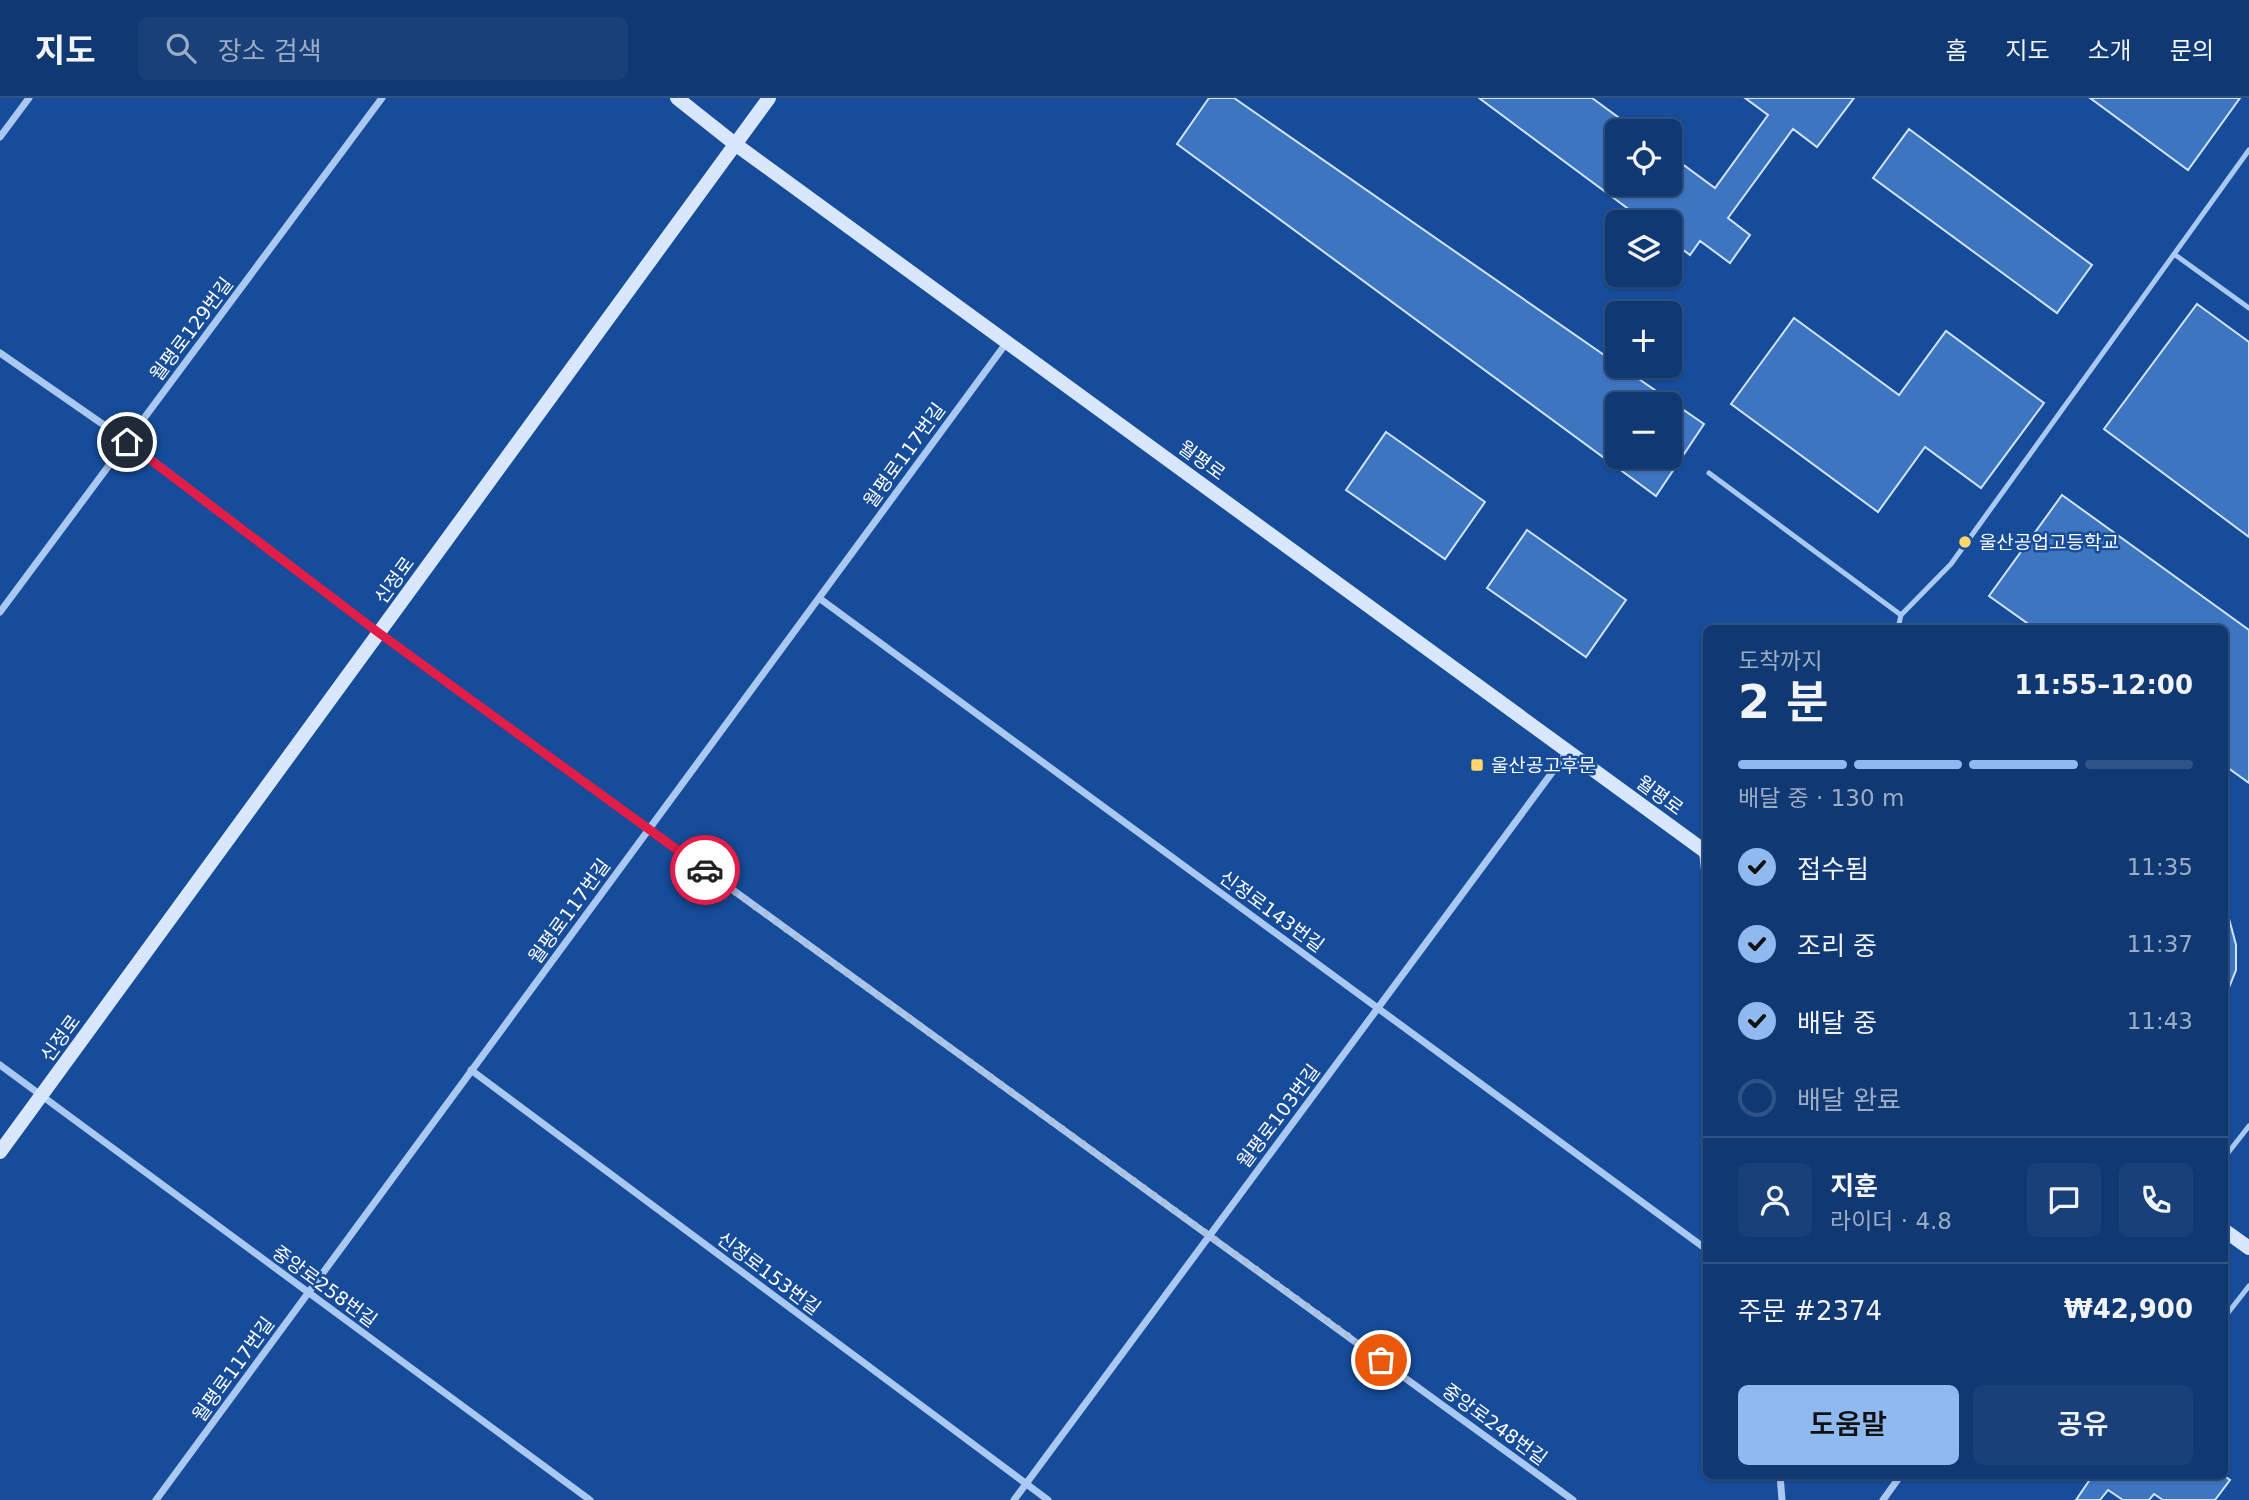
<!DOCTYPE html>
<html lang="ko">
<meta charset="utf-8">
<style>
:root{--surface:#103973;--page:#194078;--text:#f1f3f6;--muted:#9cacc4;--line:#305385;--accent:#90b9f0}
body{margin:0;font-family:"DejaVu Sans","Noto Sans KR",sans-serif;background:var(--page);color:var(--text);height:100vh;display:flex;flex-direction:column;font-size:26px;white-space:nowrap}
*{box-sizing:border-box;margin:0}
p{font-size:23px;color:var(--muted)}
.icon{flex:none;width:38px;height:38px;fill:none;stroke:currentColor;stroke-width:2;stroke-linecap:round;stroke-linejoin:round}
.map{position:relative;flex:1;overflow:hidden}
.side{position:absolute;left:1703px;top:527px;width:525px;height:854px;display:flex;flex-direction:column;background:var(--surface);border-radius:10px;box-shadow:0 2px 5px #0004,0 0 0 2px var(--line)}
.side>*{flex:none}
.tools{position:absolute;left:1605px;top:21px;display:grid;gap:14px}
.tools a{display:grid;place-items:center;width:77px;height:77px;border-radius:10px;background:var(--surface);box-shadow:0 2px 5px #0004,0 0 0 2px var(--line);font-size:35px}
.pin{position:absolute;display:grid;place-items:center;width:60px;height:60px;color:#fff;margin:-30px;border:4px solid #fff;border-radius:50%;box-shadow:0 2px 7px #0007}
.courier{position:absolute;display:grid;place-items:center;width:70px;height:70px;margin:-35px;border:5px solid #e11d48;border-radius:50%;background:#fff;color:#222;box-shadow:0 2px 9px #0007}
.head em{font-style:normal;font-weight:600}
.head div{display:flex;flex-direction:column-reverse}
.head{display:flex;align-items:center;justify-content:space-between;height:119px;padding:0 35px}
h1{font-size:46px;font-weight:600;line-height:52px}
.bar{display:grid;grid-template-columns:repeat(4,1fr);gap:10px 7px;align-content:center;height:84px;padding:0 35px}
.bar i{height:9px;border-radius:5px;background:var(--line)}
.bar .active{background:var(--accent)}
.bar p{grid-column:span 4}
.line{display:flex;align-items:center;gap:18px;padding:0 35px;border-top:2px solid var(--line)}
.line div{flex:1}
.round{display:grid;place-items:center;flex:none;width:74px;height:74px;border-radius:10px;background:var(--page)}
ol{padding:0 35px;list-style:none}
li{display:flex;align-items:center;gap:21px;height:77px}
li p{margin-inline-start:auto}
li .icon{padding:7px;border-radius:50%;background:var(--accent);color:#111;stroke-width:4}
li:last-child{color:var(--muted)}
li i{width:38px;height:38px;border:4px solid var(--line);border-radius:50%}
.button{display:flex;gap:14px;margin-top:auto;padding:14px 35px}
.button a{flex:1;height:80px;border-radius:10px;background:var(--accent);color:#111;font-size:28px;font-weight:600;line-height:80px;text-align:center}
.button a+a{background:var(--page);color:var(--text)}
header{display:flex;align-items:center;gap:42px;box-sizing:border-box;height:98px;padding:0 35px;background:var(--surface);border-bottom:2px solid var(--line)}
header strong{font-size:33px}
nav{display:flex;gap:38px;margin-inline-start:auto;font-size:24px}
.search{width:490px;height:63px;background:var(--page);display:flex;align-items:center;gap:18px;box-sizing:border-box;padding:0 24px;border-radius:10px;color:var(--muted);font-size:26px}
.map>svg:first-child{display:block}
.building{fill:#3e75c1;stroke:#d2e4fc;stroke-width:2;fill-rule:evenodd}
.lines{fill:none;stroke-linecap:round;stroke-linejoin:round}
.service{stroke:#aac9f2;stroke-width:5}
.minor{stroke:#aac9f2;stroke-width:7}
.secondary{stroke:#d9e7fc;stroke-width:14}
.done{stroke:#adc0db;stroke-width:7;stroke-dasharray:0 12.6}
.route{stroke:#e11d48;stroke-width:9}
.poi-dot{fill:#ffd86b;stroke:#164c99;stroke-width:2.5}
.labels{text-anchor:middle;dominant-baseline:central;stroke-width:5;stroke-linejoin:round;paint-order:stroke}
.street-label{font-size:19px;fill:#fff;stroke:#164c99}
.poi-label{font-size:19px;fill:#fff;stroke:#164c99;text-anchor:start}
</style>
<header>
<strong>지도</strong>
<div class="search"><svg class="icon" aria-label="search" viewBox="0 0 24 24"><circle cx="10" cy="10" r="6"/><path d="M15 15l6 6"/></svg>장소 검색</div>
<nav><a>홈</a><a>지도</a><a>소개</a><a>문의</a></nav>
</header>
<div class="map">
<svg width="2249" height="1402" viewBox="0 0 2249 1402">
<rect width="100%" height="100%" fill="#164c99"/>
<!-- building -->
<path class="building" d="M 1209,0 L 1234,0 L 1617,266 L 1617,268 L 1620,268 L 1704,326 L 1656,398 L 1177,46 ZM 1617,306 L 1670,306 L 1670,359 L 1617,359 Z
M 1479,0 L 1592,0 L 1637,33 L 1617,33 L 1617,86 L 1670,86 L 1670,57 L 1715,90 L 1768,17 L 1745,0 L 1854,0 L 1817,49 L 1793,31 L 1728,120 L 1750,137 L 1730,165 L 1700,143 L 1690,157 L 1670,142 L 1670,124 L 1646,124 Z
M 2090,0 L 2240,0 L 2188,72 Z
M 1909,31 L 2092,167 L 2057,215 L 1873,80 Z
M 2197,206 L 2249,244 L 2249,439 L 2104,331 Z
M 1794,220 L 1899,297 L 1946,233 L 2044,305 L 1981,390 L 1925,349 L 1878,414 L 1731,306 Z
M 1386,334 L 1485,404 L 1445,461 L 1346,392 Z
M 2062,397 L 2249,532 L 2249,685 L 2224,667 L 2224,530 L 2034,530 L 1989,498 Z
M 1527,432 L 1626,502 L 1586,559 L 1487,490 Z
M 2224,802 L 2236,847 L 2236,872 L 2224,902 Z
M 2093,1377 L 2223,1377 L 2230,1382 L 2215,1402 L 2163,1402 L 2154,1396 L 2149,1402 L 2123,1402 L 2108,1392 L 2100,1402 L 2076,1402 Z"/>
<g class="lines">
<!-- service -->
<path class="service" d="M 2174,156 L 2249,210
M 1709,375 L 1901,517 L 1898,530
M 1901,517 L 1951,466 L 2249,52
M 2224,1060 L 2249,1028
M 2224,1220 L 2249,1188"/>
<!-- minor -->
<path class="minor" d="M 0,39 L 29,0
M 0,255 L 127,343 L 379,535 L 1573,1402
M 819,500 L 1706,1151
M 0,514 L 382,0
M 1702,751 L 1706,785
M 0,967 L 590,1402
M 471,972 L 1048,1402
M 1780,1377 L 1782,1402
M 156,1402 L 1007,244
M 1014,1402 L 1568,653
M 1883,1402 L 1901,1377"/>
<!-- secondary -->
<path class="secondary" d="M 677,0 L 735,46 L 1706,754
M 0,1054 L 769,0
M 2224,1132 L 2249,1150"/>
</g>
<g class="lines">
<!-- done -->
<path class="done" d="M 705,772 L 1381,1262"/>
<!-- route -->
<path class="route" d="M 127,344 L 379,535 L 705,772"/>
</g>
<!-- markers -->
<g class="poi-dot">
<circle cx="1965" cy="444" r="7"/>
<rect x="1470" y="660" width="14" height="14" rx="3.5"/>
</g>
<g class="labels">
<!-- street labels -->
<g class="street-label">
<text transform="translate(191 231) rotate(-53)">월평로129번길</text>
<text transform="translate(904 357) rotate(-54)">월평로117번길</text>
<text transform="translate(1202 362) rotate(36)">월평로</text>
<text transform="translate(394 482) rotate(-54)">신정로</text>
<text transform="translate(1660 697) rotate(36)">월평로</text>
<text transform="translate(569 813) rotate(-54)">월평로117번길</text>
<text transform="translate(1272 813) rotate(36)">신정로143번길</text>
<text transform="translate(60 940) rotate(-54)">신정로</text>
<text transform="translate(1278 1018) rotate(-53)">월평로103번길</text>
<text transform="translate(769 1175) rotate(37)">신정로153번길</text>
<text transform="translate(325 1188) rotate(36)">중앙로258번길</text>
<text transform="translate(233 1271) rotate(-54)">월평로117번길</text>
<text transform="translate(1495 1326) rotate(36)">중앙로248번길</text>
</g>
<!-- poi labels -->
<g class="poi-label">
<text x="1979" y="444">울산공업고등학교</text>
<text x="1491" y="667">울산공고후문</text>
</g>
</g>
</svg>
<div class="tools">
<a><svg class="icon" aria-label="locate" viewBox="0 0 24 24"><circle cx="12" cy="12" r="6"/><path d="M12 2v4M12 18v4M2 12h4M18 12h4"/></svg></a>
<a><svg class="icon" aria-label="layers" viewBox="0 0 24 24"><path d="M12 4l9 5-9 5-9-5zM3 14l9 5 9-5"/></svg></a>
<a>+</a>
<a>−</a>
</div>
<div class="pin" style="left:1381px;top:1262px;background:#ea580c"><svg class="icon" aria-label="bag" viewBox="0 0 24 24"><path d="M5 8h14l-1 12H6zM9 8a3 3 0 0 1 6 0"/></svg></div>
<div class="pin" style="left:127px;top:344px;background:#1f2937"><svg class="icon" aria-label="home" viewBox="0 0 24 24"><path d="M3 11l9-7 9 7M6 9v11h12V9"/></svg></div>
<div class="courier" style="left:705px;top:772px"><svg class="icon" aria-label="car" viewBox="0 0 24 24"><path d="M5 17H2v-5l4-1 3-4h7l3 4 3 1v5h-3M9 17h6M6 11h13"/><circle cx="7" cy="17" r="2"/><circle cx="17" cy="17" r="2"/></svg></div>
<section class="side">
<div class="head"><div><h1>2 분</h1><p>도착까지</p></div><em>11:55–12:00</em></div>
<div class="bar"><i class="active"></i><i class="active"></i><i class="active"></i><i></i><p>배달 중 · 130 m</p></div>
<ol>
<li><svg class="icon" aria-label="check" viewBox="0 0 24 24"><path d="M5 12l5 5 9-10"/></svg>접수됨<p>11:35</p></li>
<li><svg class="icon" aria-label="check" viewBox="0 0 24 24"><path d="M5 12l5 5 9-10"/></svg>조리 중<p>11:37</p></li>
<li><svg class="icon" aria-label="check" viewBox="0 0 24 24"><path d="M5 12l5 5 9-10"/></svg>배달 중<p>11:43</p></li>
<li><i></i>배달 완료</li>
</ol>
<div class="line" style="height:126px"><a class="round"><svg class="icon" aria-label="person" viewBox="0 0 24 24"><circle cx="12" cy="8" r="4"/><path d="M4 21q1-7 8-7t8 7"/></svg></a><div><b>지훈</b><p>라이더 · 4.8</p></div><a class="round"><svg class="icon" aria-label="chat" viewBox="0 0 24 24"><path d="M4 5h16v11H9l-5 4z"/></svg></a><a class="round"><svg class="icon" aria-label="phone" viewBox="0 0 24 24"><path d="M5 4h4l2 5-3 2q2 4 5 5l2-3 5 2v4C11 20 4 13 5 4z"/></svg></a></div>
<div class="line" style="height:91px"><div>주문 #2374</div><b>₩42,900</b></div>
<div class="button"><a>도움말</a><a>공유</a></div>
</section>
</div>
